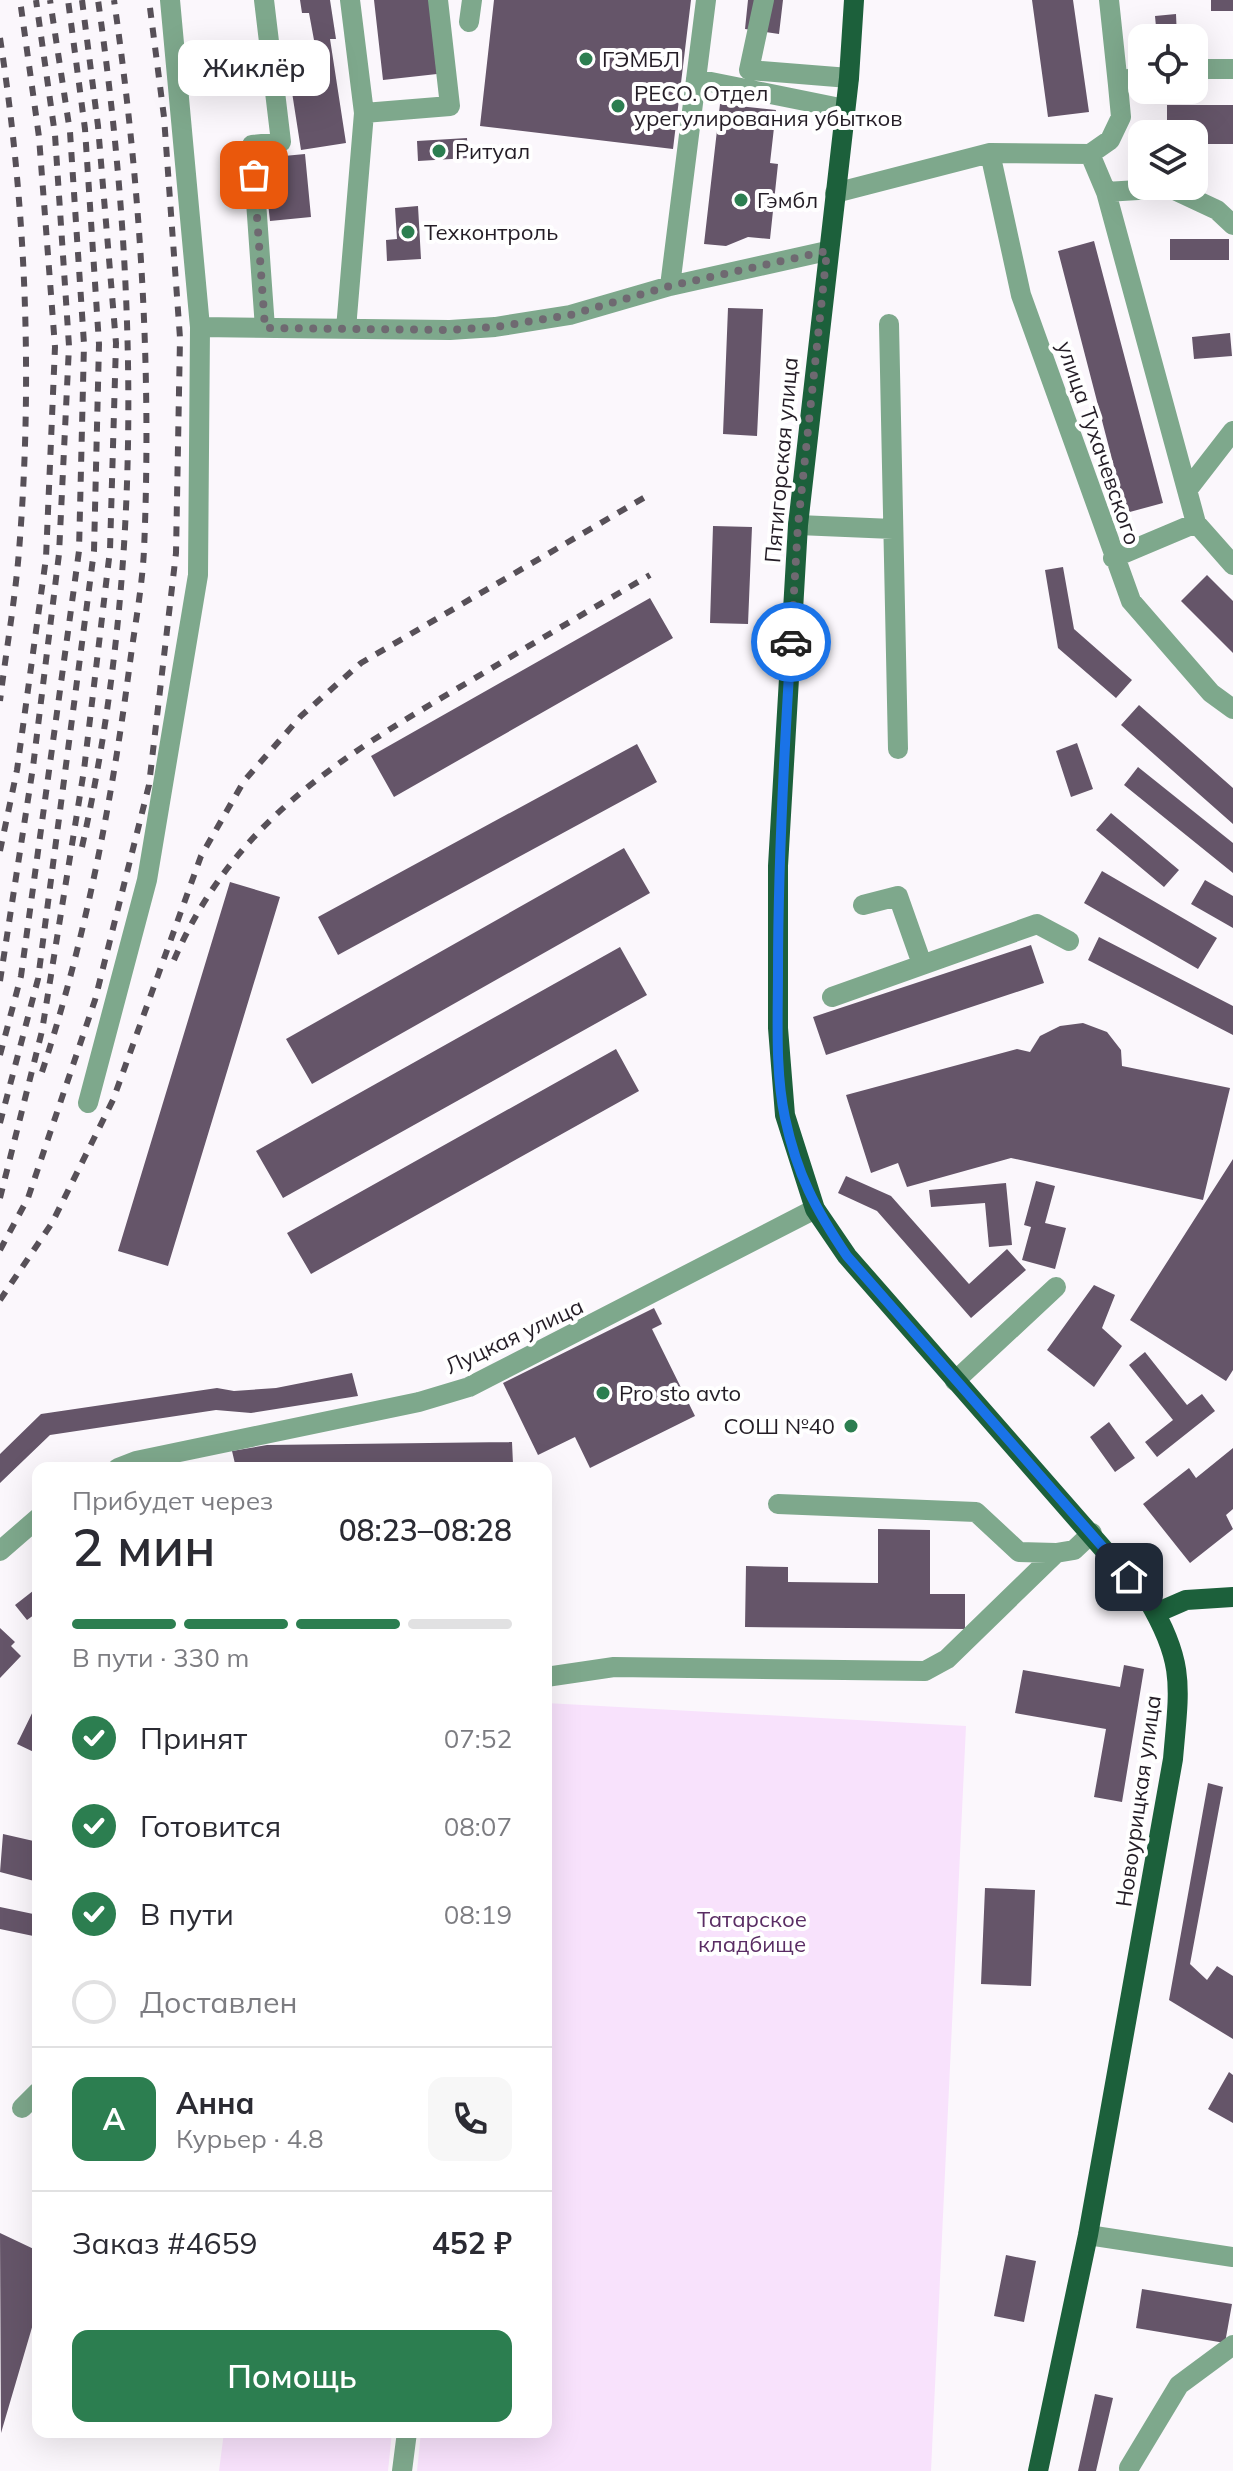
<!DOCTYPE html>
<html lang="ru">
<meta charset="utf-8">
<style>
:root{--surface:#fff;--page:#f7f7f7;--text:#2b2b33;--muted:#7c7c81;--line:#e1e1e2;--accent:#2c7e50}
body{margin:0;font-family:Mulish,sans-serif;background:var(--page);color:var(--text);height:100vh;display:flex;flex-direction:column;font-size:30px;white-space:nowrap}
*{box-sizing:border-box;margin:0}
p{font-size:26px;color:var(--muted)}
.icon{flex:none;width:44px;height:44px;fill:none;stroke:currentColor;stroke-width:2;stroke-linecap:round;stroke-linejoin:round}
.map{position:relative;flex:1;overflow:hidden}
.drawer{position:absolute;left:32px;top:1462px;width:520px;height:976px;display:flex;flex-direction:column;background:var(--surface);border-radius:16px;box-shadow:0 8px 32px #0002}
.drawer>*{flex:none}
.controls{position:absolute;left:1128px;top:24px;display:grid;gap:16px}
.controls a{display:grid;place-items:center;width:80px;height:80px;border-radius:16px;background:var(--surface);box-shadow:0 8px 32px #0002;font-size:40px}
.pin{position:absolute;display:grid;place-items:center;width:68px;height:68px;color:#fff;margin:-34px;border-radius:16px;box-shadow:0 4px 12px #0006}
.courier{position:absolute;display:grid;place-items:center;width:80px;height:80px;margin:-40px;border:6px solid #1a73e8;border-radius:50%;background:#fff;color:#222;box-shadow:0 2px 10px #0007}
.bubble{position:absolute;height:56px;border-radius:16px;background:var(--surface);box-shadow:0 8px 32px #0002;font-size:26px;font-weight:600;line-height:56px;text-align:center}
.headline em{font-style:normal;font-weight:600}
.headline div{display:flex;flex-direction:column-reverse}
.headline{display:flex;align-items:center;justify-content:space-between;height:136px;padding:0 40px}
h1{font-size:52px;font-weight:600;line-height:60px}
.bar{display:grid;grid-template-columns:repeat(4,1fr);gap:12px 8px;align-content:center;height:96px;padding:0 40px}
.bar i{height:10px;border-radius:6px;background:var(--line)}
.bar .current{background:var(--accent)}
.bar p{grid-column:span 4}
.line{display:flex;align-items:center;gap:20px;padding:0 40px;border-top:2px solid var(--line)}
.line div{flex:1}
.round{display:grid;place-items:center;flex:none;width:84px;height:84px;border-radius:16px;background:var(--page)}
ol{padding:0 40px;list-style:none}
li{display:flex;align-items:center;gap:24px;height:88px}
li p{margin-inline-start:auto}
li .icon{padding:8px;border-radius:50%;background:var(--accent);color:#fff;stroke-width:4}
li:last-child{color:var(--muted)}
li i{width:44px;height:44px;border:4px solid var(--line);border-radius:50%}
.button{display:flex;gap:16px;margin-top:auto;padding:16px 40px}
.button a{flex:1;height:92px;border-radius:16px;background:var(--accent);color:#fff;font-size:32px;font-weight:600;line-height:92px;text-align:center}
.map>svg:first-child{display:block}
.green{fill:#f8e2fc}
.building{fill:#655569}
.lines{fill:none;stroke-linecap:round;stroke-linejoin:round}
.minor{stroke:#7ea88c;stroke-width:20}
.major{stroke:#1c603b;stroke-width:20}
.rail{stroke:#575058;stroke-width:6;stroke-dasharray:10 10;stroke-linecap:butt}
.done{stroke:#6f6971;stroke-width:8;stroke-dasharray:0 14.4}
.route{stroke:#1a73e8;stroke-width:10}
.poi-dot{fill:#2c7e50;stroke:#fff;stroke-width:3}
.labels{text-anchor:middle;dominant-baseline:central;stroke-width:8;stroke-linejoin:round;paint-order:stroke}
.poi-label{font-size:22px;fill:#241d26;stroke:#fff;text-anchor:start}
.street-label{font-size:22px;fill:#241d26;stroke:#fff}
.park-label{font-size:22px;fill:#5a2d64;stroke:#fff}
</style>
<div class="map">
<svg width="1233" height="2471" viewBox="0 0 1233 2471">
<rect width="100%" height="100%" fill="#fbf7fc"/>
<!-- green -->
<path class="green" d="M 546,1703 L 966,1726 L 931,2471 L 417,2471 L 421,2432 L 546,2432 Z
M 224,2432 L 392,2432 L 388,2471 L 219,2471 Z"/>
<!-- building -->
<path class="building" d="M 300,0 L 330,0 L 336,39 L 330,39 L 346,143 L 301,150 L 289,73 L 308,70 L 304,42 L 314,40 L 309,13 L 302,13 Z
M 374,0 L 429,0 L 437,74 L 383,80 Z
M 494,0 L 691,0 L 673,149 L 480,126 Z
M 748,0 L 783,0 L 779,34 L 745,29 Z
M 1032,0 L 1073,0 L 1089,112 L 1048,117 Z
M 1211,0 L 1233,0 L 1233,11 L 1211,11 Z
M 1176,14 L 1177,38 L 1157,38 L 1155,16 Z
M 720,104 L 776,110 L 770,163 L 778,164 L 770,239 L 748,237 L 726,246 L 704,244 Z
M 1167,105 L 1233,105 L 1233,144 L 1194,144 L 1194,134 L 1167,134 Z
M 467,138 L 468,158 L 418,161 L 417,141 Z
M 305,154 L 311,217 L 270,221 L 263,158 Z
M 418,206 L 421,259 L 387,261 L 386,240 L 397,239 L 395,208 Z
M 1170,239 L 1229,239 L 1229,260 L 1170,260 Z
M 1094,241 L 1163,503 L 1126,513 L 1058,251 Z
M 728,308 L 763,309 L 757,436 L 723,434 Z
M 1230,333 L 1232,356 L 1194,359 L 1192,337 Z
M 713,526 L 752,527 L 748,624 L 710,623 Z
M 1063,567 L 1074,629 L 1132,680 L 1116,698 L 1058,648 L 1045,570 Z
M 1207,575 L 1233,601 L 1233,653 L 1181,601 Z
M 650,598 L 673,638 L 394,797 L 371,756 Z
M 1139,705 L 1233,788 L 1233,824 L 1121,725 Z
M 1077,743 L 1093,789 L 1071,797 L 1056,751 Z
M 637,744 L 657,782 L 338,955 L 318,917 Z
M 1138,767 L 1233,843 L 1233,873 L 1124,785 Z
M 1111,813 L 1179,870 L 1164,887 L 1096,830 Z
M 624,848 L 650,893 L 312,1084 L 286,1039 Z
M 1102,871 L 1217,938 L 1198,969 L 1084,903 Z
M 1205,880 L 1233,896 L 1233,928 L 1191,904 Z
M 230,882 L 280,897 L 168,1266 L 118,1251 Z
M 1099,937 L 1233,1006 L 1233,1035 L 1088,960 Z
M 1031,945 L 1044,983 L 826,1055 L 813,1017 Z
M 620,947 L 647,995 L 283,1198 L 256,1151 Z
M 1083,1023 L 1107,1032 L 1121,1050 L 1122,1066 L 1230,1088 L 1203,1200 L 1011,1158 L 907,1187 L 898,1163 L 871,1173 L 846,1095 L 1017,1049 L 1030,1052 L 1040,1036 L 1060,1026 Z
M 616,1049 L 639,1091 L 311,1274 L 287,1233 Z
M 1233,1159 L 1233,1370 L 1226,1381 L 1130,1320 Z
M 846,1176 L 891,1196 L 969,1284 L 1007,1249 L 1026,1270 L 971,1318 L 877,1211 L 838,1193 Z
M 1036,1181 L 1055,1186 L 1045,1223 L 1066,1228 L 1055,1269 L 1022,1260 L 1031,1227 L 1024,1225 Z
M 1006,1183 L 1012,1245 L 989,1247 L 985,1203 L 931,1207 L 929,1190 Z
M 1094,1285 L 1115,1295 L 1102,1328 L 1122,1346 L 1094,1387 L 1047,1350 Z
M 654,1308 L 662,1324 L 652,1329 L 695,1416 L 590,1468 L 575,1437 L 538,1455 L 503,1383 Z
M 1145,1352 L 1187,1405 L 1202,1394 L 1215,1411 L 1157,1457 L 1145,1442 L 1173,1420 L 1129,1365 Z
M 352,1373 L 358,1396 L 251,1413 L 216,1410 L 50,1435 L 0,1483 L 0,1454 L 41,1414 L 217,1388 L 234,1391 L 276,1388 Z
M 1109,1422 L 1135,1458 L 1115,1472 L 1090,1437 Z
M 512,1442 L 513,1464 L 266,1462 L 236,1468 L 232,1451 L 267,1445 Z
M 1233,1448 L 1233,1509 L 1226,1515 L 1233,1529 L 1190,1563 L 1143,1504 L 1189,1468 L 1196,1478 Z
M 878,1529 L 930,1530 L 930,1594 L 965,1594 L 965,1629 L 745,1627 L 746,1566 L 788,1567 L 788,1582 L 878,1583 Z
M 38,1587 L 38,1612 L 27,1620 L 15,1605 Z
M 0,1628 L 15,1642 L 11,1646 L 21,1656 L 0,1678 Z
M 1124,1665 L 1144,1669 L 1122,1802 L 1094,1797 L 1106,1729 L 1015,1713 L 1023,1670 L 1120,1687 Z
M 38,1701 L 38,1754 L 17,1744 Z
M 1208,1783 L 1223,1787 L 1190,1964 L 1207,1980 L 1217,1966 L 1233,1976 L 1233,2039 L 1169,2000 Z
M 3,1834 L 38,1842 L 38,1882 L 0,1872 Z
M 985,1888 L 1035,1890 L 1031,1986 L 981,1984 Z
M 0,1907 L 38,1915 L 38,1937 L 0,1929 Z
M 1229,2072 L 1233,2075 L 1233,2123 L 1208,2109 Z
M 0,2233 L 38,2251 L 38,2307 L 1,2433 Z
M 1006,2255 L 1036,2261 L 1024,2322 L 994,2316 Z
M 1142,2289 L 1232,2304 L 1225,2343 L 1136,2328 Z
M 1095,2394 L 1113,2398 L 1096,2471 L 1078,2471 Z"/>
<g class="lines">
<!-- minor -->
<path class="minor" d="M 264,0 L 281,142 L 252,145 L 265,328
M 350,0 L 364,113
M 764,0 L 749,70 L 849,78
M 1109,0 L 1118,85
M 469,22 L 472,0
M 1194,69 L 1233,69
M 696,79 L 845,109
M 990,153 L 1021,295 L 1131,601 L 1211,693 L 1233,709
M 1090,154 L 1106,192 L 1196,523 L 1233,565
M 1106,192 L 1170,188 L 1217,210 L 1233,225
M 835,193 L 990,153 L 1090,154 L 1110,140 L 1121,117 L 1118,85 L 1142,73
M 670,286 L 706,0
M 889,324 L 898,749
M 200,327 L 450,330 L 495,327 L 570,315 L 670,286 L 827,251
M 346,329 L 364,113 L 450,106 L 438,0
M 1188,489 L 1233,431
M 798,525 L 893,529
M 1113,558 L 1196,523
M 863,905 L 898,896 L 922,964
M 832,997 L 1037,924 L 1069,941
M 88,1103 L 147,880 L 198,575 L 200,327 L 170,0
M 955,1381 L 1056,1287
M 118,1468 L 136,1461 L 419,1402 L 469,1387 L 815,1209
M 778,1504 L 976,1512 L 1019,1552 L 1056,1553
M 0,1551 L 38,1518
M 546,1677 L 614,1667 L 925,1671 L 947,1659 L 1056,1553 L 1074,1550 L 1092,1533
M 22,2108 L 38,2092
M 1088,2235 L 1233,2257
M 1129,2468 L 1179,2385 L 1233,2345
M 402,2471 L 407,2432"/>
<!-- major -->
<path class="major" d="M 854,0 L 849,78 L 798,525 L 778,866 L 778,1028 L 785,1115 L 815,1209 L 847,1256 L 1148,1600 C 1186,1664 1179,1688 1173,1759 L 1088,2235 L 1038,2471
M 1156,1613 L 1186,1600 L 1233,1597"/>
<!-- rail -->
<path class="rail" d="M 0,38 C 26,207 33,379 19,551 C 15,601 6,651 0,701
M 82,847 C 144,568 138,282 98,0
M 0,851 L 17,770 L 46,558 L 55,347 L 39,137 L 20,0
M 174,960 C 234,821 341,757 465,684 C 527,647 588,611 650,575
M 0,981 L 33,767 L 59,554 L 69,346 L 55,135 L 36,0
M 0,1055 L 21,976 L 79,551 L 84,344 L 70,132 L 50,0
M 42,1072 C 85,941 111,806 129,670 C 134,630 142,590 144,550 C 152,366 140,181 114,0
M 0,1123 L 38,979 L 94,551 L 99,344 L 85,129 L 68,0
M 0,1198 L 42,1031 L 84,770 L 110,550 L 116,343 L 98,126 L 82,0
M 0,1250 L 28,1198 L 95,1000 L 149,785 L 176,553 L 180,338 L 164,117 L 149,0
M 0,1300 L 52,1223 L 113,1100 L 201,856 L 244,781 L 301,716 L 361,663 L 652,493"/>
</g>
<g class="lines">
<!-- done -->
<path class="done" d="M 254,175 L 265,328 L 450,330 L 495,327 L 570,315 L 670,286 L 827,251 L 798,525 L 791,642"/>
<!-- route -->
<path class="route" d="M 791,642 C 784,752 778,861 778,971 C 778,1019 775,1071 785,1118 C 797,1174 815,1209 847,1256 L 1129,1577"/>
</g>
<!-- markers -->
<g class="poi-dot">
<circle cx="586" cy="59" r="8"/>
<circle cx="618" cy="106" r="8"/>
<circle cx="439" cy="151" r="8"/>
<circle cx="741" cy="200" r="8"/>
<circle cx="408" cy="232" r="8"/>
<circle cx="603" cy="1393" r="8"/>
<circle cx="851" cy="1426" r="8"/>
</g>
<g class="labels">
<!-- poi labels -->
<g class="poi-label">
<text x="602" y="59">ГЭМБЛ</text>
<text x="634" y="93">РЕСО. Отдел<tspan x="634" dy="25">урегулирования убытков</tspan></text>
<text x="455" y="151">Ритуал</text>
<text x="757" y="200">Гэмбл</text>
<text x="424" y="232">Техконтроль</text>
<text x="619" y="1393">Pro sto avto</text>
<text x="835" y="1426" text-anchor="end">СОШ №40</text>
</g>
<!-- street labels -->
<g class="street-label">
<text transform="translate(1099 443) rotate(71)">улица Тухачевского</text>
<text transform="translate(781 460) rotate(-85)">Пятигорская улица</text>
<text transform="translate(514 1336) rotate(-25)">Луцкая улица</text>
<text transform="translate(1138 1801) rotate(-82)">Новоурицкая улица</text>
</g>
<!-- park labels -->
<g class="park-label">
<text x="752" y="1919">Татарское<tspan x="752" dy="25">кладбище</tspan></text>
</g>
</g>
</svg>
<div class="controls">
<a><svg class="icon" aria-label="locate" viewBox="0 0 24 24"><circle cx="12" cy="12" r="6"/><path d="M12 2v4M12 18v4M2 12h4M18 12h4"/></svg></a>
<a><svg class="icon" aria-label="layers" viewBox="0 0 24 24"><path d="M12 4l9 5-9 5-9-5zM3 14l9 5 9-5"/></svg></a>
</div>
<div class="pin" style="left:254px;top:175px;background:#ea580c"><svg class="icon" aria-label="bag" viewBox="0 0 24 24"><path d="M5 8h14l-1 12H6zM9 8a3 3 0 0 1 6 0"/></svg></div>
<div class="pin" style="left:1129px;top:1577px;background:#1f2937"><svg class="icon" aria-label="home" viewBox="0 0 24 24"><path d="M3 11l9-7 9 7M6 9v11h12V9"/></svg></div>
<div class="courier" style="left:791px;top:642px"><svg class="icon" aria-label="car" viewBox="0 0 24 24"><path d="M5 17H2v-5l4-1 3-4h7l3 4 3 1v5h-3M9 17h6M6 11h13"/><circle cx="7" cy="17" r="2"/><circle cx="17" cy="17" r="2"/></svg></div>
<div class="bubble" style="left:178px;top:40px;width:152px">Жиклёр</div>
<section class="drawer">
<div class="headline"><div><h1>2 мин</h1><p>Прибудет через</p></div><em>08:23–08:28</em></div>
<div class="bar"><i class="current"></i><i class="current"></i><i class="current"></i><i></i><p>В пути · 330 m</p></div>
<ol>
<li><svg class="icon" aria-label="check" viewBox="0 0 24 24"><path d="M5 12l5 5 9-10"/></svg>Принят<p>07:52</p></li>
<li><svg class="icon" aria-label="check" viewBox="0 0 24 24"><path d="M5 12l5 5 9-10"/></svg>Готовится<p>08:07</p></li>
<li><svg class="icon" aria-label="check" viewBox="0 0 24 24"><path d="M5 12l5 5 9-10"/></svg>В пути<p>08:19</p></li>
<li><i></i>Доставлен</li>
</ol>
<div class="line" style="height:144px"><b class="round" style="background:var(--accent);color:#fff">А</b><div><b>Анна</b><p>Курьер · 4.8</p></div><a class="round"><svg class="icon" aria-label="phone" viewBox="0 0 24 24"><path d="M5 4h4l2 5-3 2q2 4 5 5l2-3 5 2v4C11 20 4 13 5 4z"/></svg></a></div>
<div class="line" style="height:104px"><div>Заказ #4659</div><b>452 ₽</b></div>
<div class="button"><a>Помощь</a></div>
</section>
</div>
